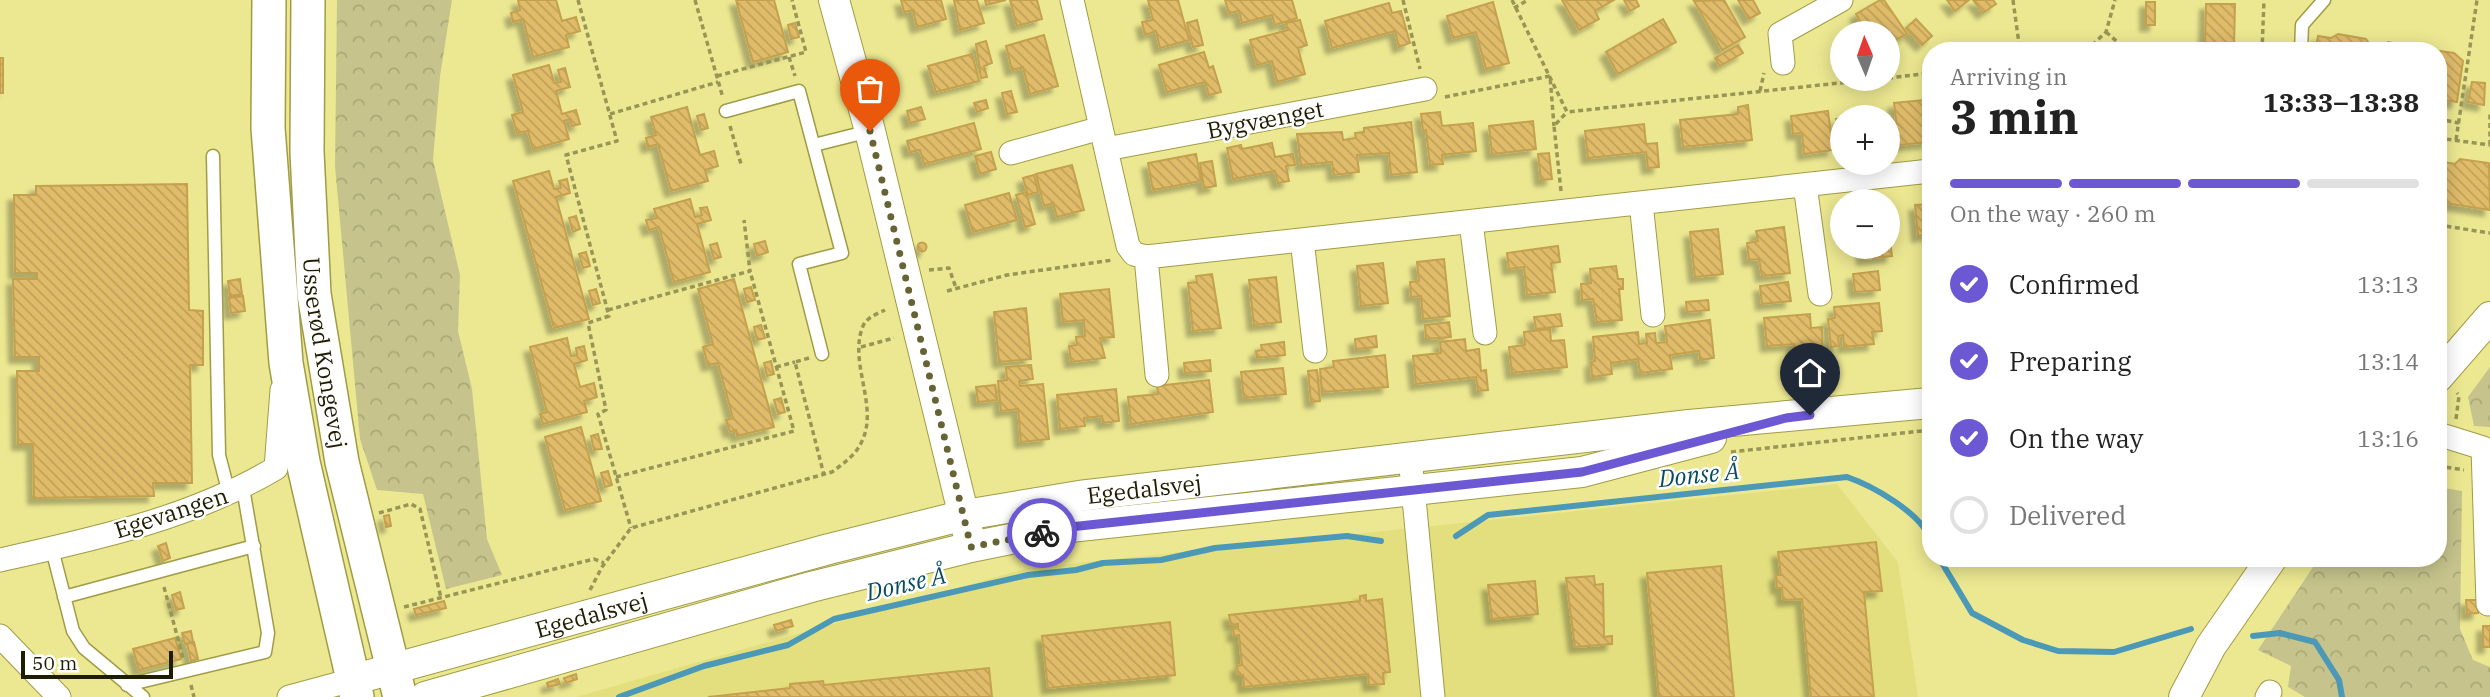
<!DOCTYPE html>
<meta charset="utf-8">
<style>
:root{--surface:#fff;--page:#f6f6f6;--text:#222;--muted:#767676;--line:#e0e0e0;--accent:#6c58d2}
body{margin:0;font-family:"IBM Plex Serif",serif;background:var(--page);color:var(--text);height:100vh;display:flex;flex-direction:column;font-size:26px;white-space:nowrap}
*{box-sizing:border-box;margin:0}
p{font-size:23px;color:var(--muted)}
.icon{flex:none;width:38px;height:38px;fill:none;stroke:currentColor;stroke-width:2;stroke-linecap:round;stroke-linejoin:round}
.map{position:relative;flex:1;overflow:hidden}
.sheet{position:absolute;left:1922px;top:42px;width:525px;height:525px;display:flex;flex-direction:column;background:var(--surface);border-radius:28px;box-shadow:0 4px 18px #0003}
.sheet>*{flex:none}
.needle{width:46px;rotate:358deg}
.controls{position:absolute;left:1830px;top:21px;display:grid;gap:14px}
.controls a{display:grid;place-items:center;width:70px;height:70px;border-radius:50%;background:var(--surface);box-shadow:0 4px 18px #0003;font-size:35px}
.scale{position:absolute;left:21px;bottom:18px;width:152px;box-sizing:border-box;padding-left:7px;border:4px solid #1e1d02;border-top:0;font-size:19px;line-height:24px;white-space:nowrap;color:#1e1d02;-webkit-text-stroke:5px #fff;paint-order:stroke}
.pin{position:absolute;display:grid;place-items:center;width:60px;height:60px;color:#fff;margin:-72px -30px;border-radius:50% 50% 50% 0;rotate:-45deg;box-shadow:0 0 7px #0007}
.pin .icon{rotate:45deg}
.courier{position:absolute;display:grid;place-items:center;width:70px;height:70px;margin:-35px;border:5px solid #6c58d2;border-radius:50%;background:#fff;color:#222;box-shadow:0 2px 9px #0007}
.head em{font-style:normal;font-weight:700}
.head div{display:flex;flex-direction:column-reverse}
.head{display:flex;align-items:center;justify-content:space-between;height:119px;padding:0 28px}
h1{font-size:46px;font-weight:700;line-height:52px}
.bar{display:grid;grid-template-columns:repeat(4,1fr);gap:10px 7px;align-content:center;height:84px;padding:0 28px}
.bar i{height:9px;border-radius:5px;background:var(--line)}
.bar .active{background:var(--accent)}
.bar p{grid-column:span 4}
ol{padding:0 28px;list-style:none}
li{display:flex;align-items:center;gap:21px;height:77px}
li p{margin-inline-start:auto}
li .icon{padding:7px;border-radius:50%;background:var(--accent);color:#fff;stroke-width:4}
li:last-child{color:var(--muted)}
li i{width:38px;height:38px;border:4px solid var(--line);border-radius:50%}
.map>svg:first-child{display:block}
.built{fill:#e3df7e}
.forest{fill:url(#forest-crowns)}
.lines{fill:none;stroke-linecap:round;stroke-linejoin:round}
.stream{stroke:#4b99b7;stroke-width:6}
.building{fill:url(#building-back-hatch);stroke:#c4a14f;stroke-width:2;filter:url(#shadow)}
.service-casing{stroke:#a09c45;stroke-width:15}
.minor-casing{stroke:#a09c45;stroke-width:25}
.tertiary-casing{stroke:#a09c45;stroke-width:32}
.secondary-casing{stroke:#a09c45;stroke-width:36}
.path{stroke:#989556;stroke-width:3.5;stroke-dasharray:5 3.5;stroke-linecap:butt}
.service{stroke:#fff;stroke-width:12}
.minor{stroke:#fff;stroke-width:23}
.tertiary{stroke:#fff;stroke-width:30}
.secondary{stroke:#fff;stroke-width:33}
.done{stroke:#666434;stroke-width:7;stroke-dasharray:0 12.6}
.route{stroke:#6c58d2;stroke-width:9}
.labels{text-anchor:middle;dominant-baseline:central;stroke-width:5;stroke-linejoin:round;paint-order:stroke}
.street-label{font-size:23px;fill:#1e1d02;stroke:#fff}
.water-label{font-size:24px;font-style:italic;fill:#064b61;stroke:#fff}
</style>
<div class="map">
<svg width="2490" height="697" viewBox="0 0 2490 697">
<defs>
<pattern id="forest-crowns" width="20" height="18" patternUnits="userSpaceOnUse" patternTransform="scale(1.75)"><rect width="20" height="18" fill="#c6c48c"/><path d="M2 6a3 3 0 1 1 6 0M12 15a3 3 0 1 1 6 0" fill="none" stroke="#aaa877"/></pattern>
<pattern id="building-back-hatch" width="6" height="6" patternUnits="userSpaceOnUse" patternTransform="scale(1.75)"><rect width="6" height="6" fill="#e0bc6a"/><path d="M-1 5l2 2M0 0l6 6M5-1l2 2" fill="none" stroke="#c0a15a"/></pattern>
<filter id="shadow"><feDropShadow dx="-6" dy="6" stdDeviation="2" flood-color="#0004"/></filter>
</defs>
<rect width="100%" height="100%" fill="#ece891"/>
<!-- built -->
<path class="built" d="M 1837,484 L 1898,562 L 1918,697 L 576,697 L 1028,568 Z"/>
<!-- forest -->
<path class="forest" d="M 337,0 L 452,0 L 440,76 L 433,160 L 460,275 L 458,331 L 472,389 L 487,539 L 502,575 L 446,589 L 423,494 L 377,490 L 360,439 L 335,166 Z
M 2490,367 L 2490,427 L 2474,426 L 2468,397 Z
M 2438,487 L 2462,491 L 2460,629 L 2473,660 L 2490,667 L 2490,697 L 2305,697 L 2288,687 L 2291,666 L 2258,650 L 2319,558 L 2438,558 Z"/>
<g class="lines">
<!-- stream -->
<path class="stream" d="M 1456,536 L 1488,515 L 1847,477 C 1873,486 1919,512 1930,538
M 1939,558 L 1972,613 L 2023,640 L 2058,651 L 2114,652 L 2191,629
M 2253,636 L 2280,633 L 2315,642 L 2339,680 L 2342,697
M 619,697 L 704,666 L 788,645 L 834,619 L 1028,575 L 1076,570 L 1103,563 L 1161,560 L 1215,548 L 1347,536 L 1381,541"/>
</g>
<!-- building -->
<path class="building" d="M 518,0 L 556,0 L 562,21 L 576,17 L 580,31 L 566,35 L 569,47 L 533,57 L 523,19 L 513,22 L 511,13 L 520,10 Z
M 736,0 L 774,0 L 788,52 L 753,62 Z
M 901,0 L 941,0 L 946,19 L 917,27 L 913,10 L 904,12 Z
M 954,0 L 977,0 L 984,23 L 960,30 Z
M 985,0 L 1006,0 L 986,5 Z
M 1010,0 L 1037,0 L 1042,19 L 1017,26 Z
M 1148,0 L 1178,0 L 1189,40 L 1160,48 L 1156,31 L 1145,35 L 1142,22 L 1153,20 Z
M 1225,0 L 1292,0 L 1297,18 L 1275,25 L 1272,15 L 1242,23 L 1239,11 L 1229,13 Z
M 1562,0 L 1614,0 L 1595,11 L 1599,19 L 1579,30 Z
M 1624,0 L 1636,0 L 1639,6 L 1630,11 Z
M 1724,0 L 1745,37 L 1722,50 L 1694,1 Z
M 1738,0 L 1753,0 L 1760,13 L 1749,19 Z
M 1880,0 L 1884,0 L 1907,34 L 1888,44 L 1888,33 L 1867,33 L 1856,14 Z
M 1947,0 L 1969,0 L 1955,11 Z
M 1973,0 L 1993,0 L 1996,4 L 1983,13 Z
M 1493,2 L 1509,63 L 1486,69 L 1476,32 L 1453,38 L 1447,16 Z
M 2146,2 L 2155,2 L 2155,25 L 2146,25 Z
M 1389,3 L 1392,13 L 1401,11 L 1410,43 L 1399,47 L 1395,31 L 1332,48 L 1325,21 Z
M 2206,4 L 2235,4 L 2234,47 L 2205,46 Z
M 1663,19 L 1676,42 L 1618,74 L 1606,52 Z
M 1916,19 L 1932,36 L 1922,45 L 1906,28 Z
M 1197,20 L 1203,45 L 1193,47 L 1187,23 Z
M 1300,20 L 1307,45 L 1298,48 L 1305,74 L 1277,82 L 1272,61 L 1257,65 L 1250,40 L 1288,30 L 1286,23 Z
M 795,23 L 799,37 L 791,39 L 788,25 Z
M 2338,34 L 2366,39 L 2370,45 L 2381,47 L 2388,42 L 2404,45 L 2406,51 L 2315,51 L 2318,36 L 2331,38 Z
M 1044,35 L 1058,86 L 1030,94 L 1023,67 L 1012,70 L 1006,46 Z
M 986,41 L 992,63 L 984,66 L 987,77 L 981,78 L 976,44 Z
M 1738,45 L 1743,53 L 1720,66 L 1715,58 Z
M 2425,49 L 2454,53 L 2463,61 L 2457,102 L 2438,99 L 2438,51 L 2422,51 Z
M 1204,52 L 1209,68 L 1213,66 L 1221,92 L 1209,95 L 1205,82 L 1167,92 L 1159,65 Z
M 972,54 L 979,81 L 936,92 L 928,66 Z
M 0,58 L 3,58 L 3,93 L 0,93 Z
M 549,65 L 554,83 L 561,82 L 558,70 L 565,68 L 570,87 L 556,91 L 562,114 L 576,110 L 580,124 L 572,126 L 570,119 L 564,121 L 569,139 L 533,149 L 528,131 L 517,133 L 512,115 L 523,112 L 513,75 Z
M 2472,82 L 2485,83 L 2484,105 L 2468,102 Z
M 1011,91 L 1017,112 L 1007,114 L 1002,93 Z
M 986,100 L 988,108 L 977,112 L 974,103 Z
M 1924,100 L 1928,142 L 1899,145 L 1894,103 Z
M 1748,105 L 1752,140 L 1683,147 L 1680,120 L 1738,114 L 1738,107 Z
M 687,107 L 700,155 L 714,151 L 718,166 L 705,170 L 708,181 L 671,191 L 658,144 L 648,147 L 646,138 L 656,135 L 651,117 Z
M 921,107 L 925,119 L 910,123 L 907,111 Z
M 1828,111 L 1833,150 L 1804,154 L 1802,133 L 1793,134 L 1791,116 Z
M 1440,112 L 1442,126 L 1473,123 L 1476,151 L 1442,155 L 1443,164 L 1430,165 L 1426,130 L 1423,131 L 1421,114 Z
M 704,114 L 708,128 L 701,130 L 697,116 Z
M 1836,119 L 1843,119 L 1843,143 L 1839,143 Z
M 1533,121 L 1536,149 L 1492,154 L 1489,126 Z
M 1411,122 L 1417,172 L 1391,175 L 1389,153 L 1357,155 L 1359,172 L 1334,175 L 1332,162 L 1301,165 L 1297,134 L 1342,132 L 1343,140 L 1356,138 L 1355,133 L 1364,132 L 1364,128 Z
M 974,123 L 981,149 L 924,164 L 920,150 L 910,152 L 907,141 Z
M 1644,124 L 1646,144 L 1657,143 L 1659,167 L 1648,168 L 1646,152 L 1588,158 L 1585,131 Z
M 1272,143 L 1275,157 L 1293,154 L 1295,165 L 1286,166 L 1289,181 L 1278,183 L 1275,171 L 1233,179 L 1227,148 L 1241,145 L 1242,149 Z
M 991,152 L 996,169 L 980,174 L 975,156 Z
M 1549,153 L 1552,179 L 1541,180 L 1538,154 Z
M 1196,154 L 1201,181 L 1153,190 L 1148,163 Z
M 2438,156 L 2444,162 L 2455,164 L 2460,159 L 2489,163 L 2490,210 L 2438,202 Z
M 1212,161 L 1216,186 L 1204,188 L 1200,163 Z
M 1072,165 L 1084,210 L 1057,217 L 1053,203 L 1044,206 L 1036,174 Z
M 549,171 L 554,189 L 561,188 L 559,181 L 567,179 L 570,193 L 556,197 L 589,319 L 554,328 L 513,181 Z
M 1034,175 L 1038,192 L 1028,195 L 1023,178 Z
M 187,184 L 189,310 L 203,311 L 203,365 L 190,365 L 192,483 L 153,483 L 154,496 L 34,498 L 33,444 L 18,444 L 17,371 L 39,371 L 39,357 L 15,357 L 13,279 L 37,279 L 37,273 L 15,273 L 14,195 L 36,195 L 36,186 Z
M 1026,192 L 1035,224 L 1025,227 L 1016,195 Z
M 1009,193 L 1017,220 L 973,232 L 965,205 Z
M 690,199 L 695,217 L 702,215 L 700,208 L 707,207 L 711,220 L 697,224 L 710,272 L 674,282 L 659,227 L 649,230 L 646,220 L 657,218 L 654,209 Z
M 1930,204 L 1930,234 L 1918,236 L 1915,205 Z
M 576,216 L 580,229 L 573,232 L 569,218 Z
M 1888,223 L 1892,256 L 1863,259 L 1862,247 L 1888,247 Z
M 1784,227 L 1790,273 L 1762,276 L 1759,259 L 1749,260 L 1747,243 L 1758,241 L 1756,231 Z
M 1718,229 L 1723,274 L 1695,277 L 1690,232 Z
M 765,241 L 768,252 L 757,256 L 754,244 Z
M917.5 247a4.5 4.5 0 1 1 9 0a4.5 4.5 0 1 1-9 0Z
M 717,243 L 721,257 L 714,259 L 710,245 Z
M 1558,246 L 1560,262 L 1551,263 L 1555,292 L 1527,295 L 1524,267 L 1509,269 L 1507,253 Z
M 586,252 L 590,266 L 583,268 L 579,254 Z
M 1444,259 L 1450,316 L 1423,319 L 1421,296 L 1411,297 L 1410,282 L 1419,281 L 1417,262 Z
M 1383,263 L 1388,303 L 1361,306 L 1357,266 Z
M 1616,266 L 1618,279 L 1623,279 L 1623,289 L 1619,289 L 1622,320 L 1597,322 L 1593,299 L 1582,300 L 1581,284 L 1591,283 L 1590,269 Z
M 1878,271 L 1880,290 L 1855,292 L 1853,274 Z
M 1212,274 L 1221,328 L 1193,331 L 1188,283 L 1197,282 L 1196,276 Z
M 1276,277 L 1281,322 L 1254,325 L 1249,280 Z
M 240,279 L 242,294 L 230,296 L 228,281 Z
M 734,279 L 774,427 L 737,436 L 736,430 L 730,432 L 726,420 L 733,418 L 718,363 L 708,365 L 703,347 L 713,344 L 698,289 Z
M 1788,282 L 1791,301 L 1762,304 L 1760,286 Z
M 751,287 L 755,300 L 747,302 L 744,289 Z
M 596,289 L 600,303 L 593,305 L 589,291 Z
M 1109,289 L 1114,337 L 1100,338 L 1105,358 L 1071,362 L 1069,346 L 1077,345 L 1076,337 L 1085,336 L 1084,320 L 1063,322 L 1060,294 Z
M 243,296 L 245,311 L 231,313 L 229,298 Z
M 1708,300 L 1709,310 L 1687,312 L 1686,302 Z
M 1879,303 L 1882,331 L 1872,332 L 1874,344 L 1844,347 L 1843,335 L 1838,336 L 1839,346 L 1831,347 L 1828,319 L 1835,318 L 1834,307 Z
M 1026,308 L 1031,359 L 999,362 L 994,312 Z
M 1560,314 L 1562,326 L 1536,329 L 1534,317 Z
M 1810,314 L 1811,328 L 1822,327 L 1823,367 L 1818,367 L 1817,353 L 1795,358 L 1794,344 L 1767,346 L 1764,318 Z
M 1710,320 L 1714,358 L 1700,360 L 1699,351 L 1670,355 L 1672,369 L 1640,373 L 1638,359 L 1611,363 L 1612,374 L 1592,377 L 1591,362 L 1595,361 L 1593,337 L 1638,332 L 1639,344 L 1647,343 L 1646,334 L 1655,333 L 1656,343 L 1667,342 L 1665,326 Z
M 1449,322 L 1451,337 L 1426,339 L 1425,325 Z
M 761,325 L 765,338 L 757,340 L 754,327 Z
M 1550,329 L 1551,341 L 1564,340 L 1567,367 L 1512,373 L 1509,347 L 1525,345 L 1524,332 Z
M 1376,336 L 1377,347 L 1356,349 L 1355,339 Z
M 567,338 L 571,356 L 577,355 L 576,348 L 584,346 L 587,360 L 574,364 L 580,387 L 594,383 L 597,397 L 584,401 L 587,412 L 543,424 L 540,414 L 547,412 L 530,347 Z
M 1465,339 L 1466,351 L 1479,349 L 1481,371 L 1486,370 L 1488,390 L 1478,391 L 1476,377 L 1416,384 L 1413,356 L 1441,353 L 1440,342 Z
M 1284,342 L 1285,355 L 1257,358 L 1256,351 L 1262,350 L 1261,345 Z
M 1385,355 L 1388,387 L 1322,392 L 1320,369 L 1334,367 L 1333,361 Z
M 1210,360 L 1211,371 L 1185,373 L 1184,363 Z
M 771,361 L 774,374 L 767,376 L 764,363 Z
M 1031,365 L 1033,379 L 1019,381 L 1020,386 L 1043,384 L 1049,439 L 1021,442 L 1018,409 L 1001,411 L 998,381 L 1007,380 L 1006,367 Z
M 1283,368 L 1286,394 L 1244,398 L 1241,372 Z
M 1317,370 L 1320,401 L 1311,402 L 1308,371 Z
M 1209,380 L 1213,412 L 1131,424 L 1128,397 L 1158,394 L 1157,386 Z
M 995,385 L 997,400 L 978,402 L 976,387 Z
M 1116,389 L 1119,421 L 1103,423 L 1102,416 L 1084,418 L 1085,426 L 1060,429 L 1057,395 Z
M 781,398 L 785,412 L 778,414 L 774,400 Z
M 581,427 L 601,501 L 565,510 L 545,437 Z
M 598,434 L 602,449 L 594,450 L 591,436 Z
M 608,471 L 612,485 L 605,487 L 601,473 Z
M 389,515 L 391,526 L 386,527 L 384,516 Z
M 1876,542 L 1882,591 L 1864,592 L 1874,697 L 1811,697 L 1802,599 L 1783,600 L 1782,588 L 1777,588 L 1776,575 L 1781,575 L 1778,552 Z
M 166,543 L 170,558 L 163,561 L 158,546 Z
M 1721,566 L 1734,697 L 1659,697 L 1647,573 Z
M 1594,576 L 1595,585 L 1603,584 L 1604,637 L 1612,636 L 1612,644 L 1575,647 L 1566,578 Z
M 1535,581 L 1538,614 L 1492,619 L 1488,585 Z
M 180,592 L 184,608 L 176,610 L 172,595 Z
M 1366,595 L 1366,601 L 1382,599 L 1390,672 L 1383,673 L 1384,684 L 1369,685 L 1368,674 L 1244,687 L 1243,675 L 1238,675 L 1237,666 L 1242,665 L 1239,635 L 1234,636 L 1233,629 L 1238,628 L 1238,624 L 1231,625 L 1229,615 L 1360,601 L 1360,596 Z
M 2466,600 L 2478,600 L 2478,613 L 2467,614 Z
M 444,601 L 446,608 L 416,615 L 414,609 Z
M 791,620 L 793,626 L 776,631 L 774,625 Z
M 1170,622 L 1175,675 L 1048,688 L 1042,636 Z
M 2483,626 L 2490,626 L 2490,647 L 2483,647 Z
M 191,631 L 193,642 L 185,644 L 182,633 Z
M 175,638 L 181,659 L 139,670 L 133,649 Z
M 194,642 L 198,659 L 191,661 L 187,644 Z
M 989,668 L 992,697 L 708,697 L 790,688 L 790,684 L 823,681 L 824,685 Z
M 576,674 L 577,679 L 566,683 L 564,678 Z
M 558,679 L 560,684 L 548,687 L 547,683 Z"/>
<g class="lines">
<!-- service casing -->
<g class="service-casing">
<path id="service" d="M 2301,51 L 2302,25 L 2324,0
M 726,111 L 799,91 L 842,253 L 799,264 L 822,354
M 814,145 L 870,131
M 213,156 L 219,455 L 229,494
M 52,549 L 73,631 L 84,648 L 143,697
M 64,597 L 254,546
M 127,685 L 265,652 L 268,633 L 243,488"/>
</g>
<!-- minor casing -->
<g class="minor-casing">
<path id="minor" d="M 1072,0 L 1128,246 L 1134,254 L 1146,257 L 1930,171
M 1783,63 L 1780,34 L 1841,0
M 1106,149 L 1425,89
M 1011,153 L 1101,128
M 1805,185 L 1820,294
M 1641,203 L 1653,315
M 1471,222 L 1485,333
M 1302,240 L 1315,351
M 1146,257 L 1157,375
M 2438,434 L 2483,448 L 2488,604
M 1410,457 L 1433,697
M 0,560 C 95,539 192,518 276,468 L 282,390
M 0,636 L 59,697
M 289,697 L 352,680
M 2267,697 L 2270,692"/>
</g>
<!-- tertiary casing -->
<g class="tertiary-casing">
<g id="tertiary">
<path d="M 834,0 L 870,131 L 968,533"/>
<path d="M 2438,377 L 2490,317"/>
<path id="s1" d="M 352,680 L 829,549 L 965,515 L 1079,496 L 1689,425 L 1930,403"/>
<path d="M 425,697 L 811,587 L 971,547 L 1070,527 L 1582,472 L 1711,438"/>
<path d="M 2184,697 L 2211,646 L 2272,558"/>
</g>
</g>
<!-- secondary casing -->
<g class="secondary-casing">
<g id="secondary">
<path d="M 269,0 L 268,128 L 286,363 L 303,462 L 357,697"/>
<path id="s2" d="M 308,0 L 307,152 L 314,294 L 342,462 L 400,697"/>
</g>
</g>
<!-- path -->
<path class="path" d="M 578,0 L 617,141 L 566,155 L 609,316 L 588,323 L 606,410 L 598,414 L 631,528
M 695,0 L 723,98
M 1403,0 L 1420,69
M 1512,0 L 1567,112 L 1877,79
M 2013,0 L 2020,51
M 1514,8 L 1528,0
M 2106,32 L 2128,51
M 2086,51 L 2106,32 L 2115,0
M 2262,51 L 2264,0
M 789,57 L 795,76
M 717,76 L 806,52 L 792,0
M 1888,78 L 1930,73
M 1760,91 L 1764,73
M 1445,97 L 1550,76 L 1554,126
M 610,114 L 718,82
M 2438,119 L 2459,123
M 730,126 L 741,164
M 2438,138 L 2490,145
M 2456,140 L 2477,0
M 2490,145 L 2490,111
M 1561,191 L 1554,126 L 1567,112
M 2438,225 L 2490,233
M 929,270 L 949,268 L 956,288
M 947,291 L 1007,275 L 1113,260
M 608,310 L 750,271 L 744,220
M 861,347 L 894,338
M 809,358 L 795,362 L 824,475
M 776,367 L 795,362
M 2456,419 L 2459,396 L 2457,393
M 1731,452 L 1930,430
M 2438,466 L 2464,470
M 616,477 L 794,431 L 750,271
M 379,513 L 411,504 L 420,509 L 441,598
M 164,587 L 183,658
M 590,590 L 602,567 L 631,528 L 832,472 C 844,463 856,455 862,441 C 879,406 848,362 863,326 C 867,317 877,314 885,310
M 404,607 L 594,559 L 604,563
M 191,685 L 194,697"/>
<!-- service -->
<use href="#service" class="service"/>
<!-- minor -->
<use href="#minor" class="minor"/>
<!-- tertiary -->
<use href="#tertiary" class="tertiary"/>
<!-- secondary -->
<use href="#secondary" class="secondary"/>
</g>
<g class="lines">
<!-- done -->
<path class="done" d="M 870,131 L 971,547 L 1042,533"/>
<!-- route -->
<path class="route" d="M 1042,533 L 1070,527 L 1582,472 L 1786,418 L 1810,415"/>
</g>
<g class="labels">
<!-- street labels -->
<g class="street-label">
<text transform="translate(1265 119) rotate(-11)">Bygvænget</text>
<text stroke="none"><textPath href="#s2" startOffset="354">Usserød Kongevej</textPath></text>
<text stroke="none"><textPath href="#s1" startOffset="816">Egedalsvej</textPath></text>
<text transform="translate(171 512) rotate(-18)">Egevangen</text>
<text stroke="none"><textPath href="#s1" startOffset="248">Egedalsvej</textPath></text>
</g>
<!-- water labels -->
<g class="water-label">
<text transform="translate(1699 474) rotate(-6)">Donse Å</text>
<text transform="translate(906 583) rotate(-13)">Donse Å</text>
</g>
</g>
</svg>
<div class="controls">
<a><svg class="needle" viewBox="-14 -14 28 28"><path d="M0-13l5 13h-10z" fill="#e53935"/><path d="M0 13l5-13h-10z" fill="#767676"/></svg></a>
<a>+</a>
<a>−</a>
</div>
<div class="scale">50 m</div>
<div class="pin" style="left:870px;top:131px;background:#ea580c"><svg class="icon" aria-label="bag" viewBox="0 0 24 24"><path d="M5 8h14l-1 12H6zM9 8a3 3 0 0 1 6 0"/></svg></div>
<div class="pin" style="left:1810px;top:415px;background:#1f2937"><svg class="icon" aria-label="home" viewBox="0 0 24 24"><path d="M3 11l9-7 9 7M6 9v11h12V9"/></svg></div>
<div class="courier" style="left:1042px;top:533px"><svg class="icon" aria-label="bike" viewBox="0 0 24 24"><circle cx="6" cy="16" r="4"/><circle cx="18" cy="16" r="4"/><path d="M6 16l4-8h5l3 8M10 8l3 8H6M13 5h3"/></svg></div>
<section class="sheet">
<div class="head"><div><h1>3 min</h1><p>Arriving in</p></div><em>13:33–13:38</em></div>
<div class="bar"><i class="active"></i><i class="active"></i><i class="active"></i><i></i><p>On the way · 260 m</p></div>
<ol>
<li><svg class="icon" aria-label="check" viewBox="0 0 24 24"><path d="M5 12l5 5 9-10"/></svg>Confirmed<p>13:13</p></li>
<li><svg class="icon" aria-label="check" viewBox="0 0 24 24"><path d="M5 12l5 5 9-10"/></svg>Preparing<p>13:14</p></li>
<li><svg class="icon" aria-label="check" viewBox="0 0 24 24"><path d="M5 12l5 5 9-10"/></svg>On the way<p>13:16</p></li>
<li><i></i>Delivered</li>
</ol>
</section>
</div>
